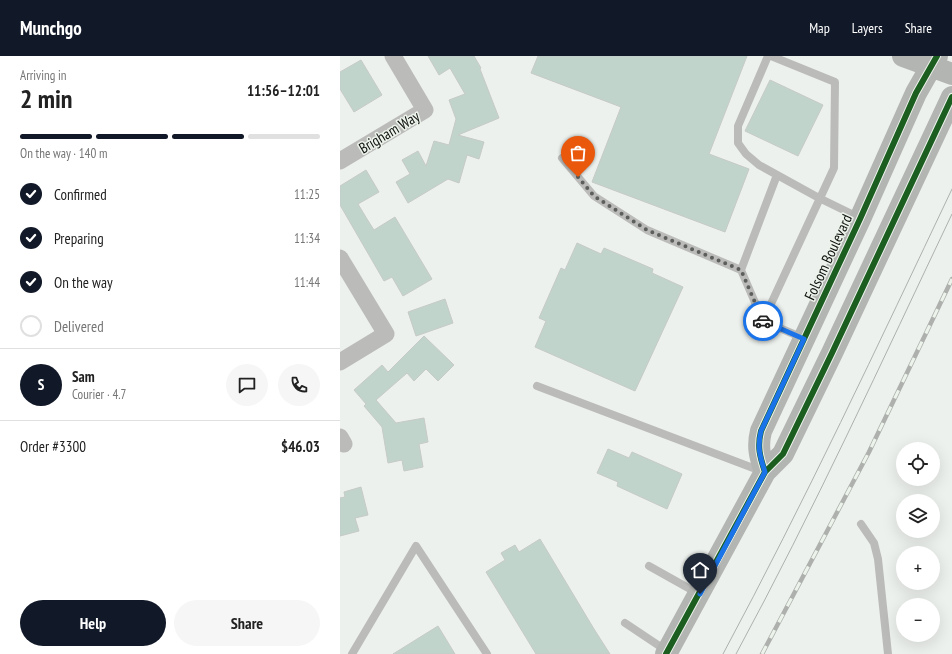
<!DOCTYPE html>
<meta charset="utf-8">
<style>
:root{--surface:#fff;--page:#f6f6f6;--text:#222;--muted:#767676;--line:#e0e0e0;--accent:#111827}
body{margin:0;font-family:"PT Sans Narrow",sans-serif;background:var(--page);color:var(--text);height:100vh;display:flex;flex-direction:column;font-size:15px;white-space:nowrap}
*{box-sizing:border-box;margin:0}
p{font-size:13px;color:var(--muted)}
.icon{flex:none;width:22px;height:22px;fill:none;stroke:currentColor;stroke-width:2;stroke-linecap:round;stroke-linejoin:round}
.map{position:relative;flex:1;overflow:hidden}
.drawer{display:flex;flex-direction:column;background:var(--surface);width:340px}
.drawer>*{flex:none}
.controls{position:absolute;left:556px;top:386px;display:grid;gap:8px}
.controls a{display:grid;place-items:center;width:44px;height:44px;border-radius:50%;background:var(--surface);box-shadow:0 4px 16px #0002;font-size:20px}
.pin{position:absolute;display:grid;place-items:center;width:34px;height:34px;color:#fff;margin:-41px -17px;border-radius:50% 50% 50% 0;rotate:-45deg;box-shadow:0 0 4px #0007}
.pin .icon{rotate:45deg}
.courier{position:absolute;display:grid;place-items:center;width:40px;height:40px;margin:-20px;border:3px solid #1a73e8;border-radius:50%;background:#fff;color:#222;box-shadow:0 1px 5px #0007}
.headline em{font-style:normal;font-weight:600}
.headline div{display:flex;flex-direction:column-reverse}
.headline{display:flex;align-items:center;justify-content:space-between;height:68px;padding:0 20px}
h1{font-size:26px;font-weight:600;line-height:30px}
.bar{display:grid;grid-template-columns:repeat(4,1fr);gap:6px 4px;align-content:center;height:48px;padding:0 20px}
.bar i{height:5px;border-radius:3px;background:var(--line)}
.bar .on{background:var(--accent)}
.bar p{grid-column:span 4}
.line{display:flex;align-items:center;gap:10px;padding:0 20px;border-top:1px solid var(--line)}
.line div{flex:1}
.round{display:grid;place-items:center;flex:none;width:42px;height:42px;border-radius:21px;background:var(--page)}
ol{padding:0 20px;list-style:none}
li{display:flex;align-items:center;gap:12px;height:44px}
li p{margin-inline-start:auto}
li .icon{padding:4px;border-radius:50%;background:var(--accent);color:#fff;stroke-width:4}
li:last-child{color:var(--muted)}
li i{width:22px;height:22px;border:2px solid var(--line);border-radius:50%}
.button{display:flex;gap:8px;margin-top:auto;padding:8px 20px}
.button a{flex:1;height:46px;border-radius:24px;background:var(--accent);color:#fff;font-size:16px;font-weight:600;line-height:46px;text-align:center}
.button a+a{background:var(--page);color:var(--text)}
header{display:flex;align-items:center;gap:24px;box-sizing:border-box;height:56px;padding:0 20px;background:var(--accent);color:#fff}
header strong{font-size:19px}
nav{display:flex;gap:22px;margin-inline-start:auto;font-size:14px}
main{display:flex;flex:1;min-height:0}
.map>svg:first-child{display:block}
.building{fill:#c1d4cc;stroke:#c6cac8}
.lines{fill:none;stroke-linecap:round;stroke-linejoin:round}
.lane{stroke:#bbbcba;stroke-width:8}
.street{stroke:#bbbcba;stroke-width:17}
.primary{stroke:#b3b5b2;stroke-width:22}
.tram{stroke:#adb0ac;stroke-width:1}
.rail-casing{stroke:#adb0ac;stroke-width:4.5}
.rail{stroke:#ecf3eb;stroke-width:3;stroke-dasharray:9;stroke-linecap:butt}
.cycleway-casing{stroke:#ecf3eb;stroke-width:8}
.cycleway{stroke:#1b5e20;stroke-width:6}
.done{stroke:#5c5f5c;stroke-width:4;stroke-dasharray:0 7.2}
.route{stroke:#1a73e8;stroke-width:5}
.labels{text-anchor:middle;dominant-baseline:central;stroke-width:3;stroke-linejoin:round;paint-order:stroke}
.street-label{font-size:15px;fill:#0e100e;stroke:#ecf3eb}
</style>
<header>
<strong>Munchgo</strong>
<nav><a>Map</a><a>Layers</a><a>Share</a></nav>
</header>
<main>
<section class="drawer">
<div class="headline"><div><h1>2 min</h1><p>Arriving in</p></div><em>11:56–12:01</em></div>
<div class="bar"><i class="on"></i><i class="on"></i><i class="on"></i><i></i><p>On the way · 140 m</p></div>
<ol>
<li><svg class="icon" aria-label="check" viewBox="0 0 24 24"><path d="M5 12l5 5 9-10"/></svg>Confirmed<p>11:25</p></li>
<li><svg class="icon" aria-label="check" viewBox="0 0 24 24"><path d="M5 12l5 5 9-10"/></svg>Preparing<p>11:34</p></li>
<li><svg class="icon" aria-label="check" viewBox="0 0 24 24"><path d="M5 12l5 5 9-10"/></svg>On the way<p>11:44</p></li>
<li><i></i>Delivered</li>
</ol>
<div class="line" style="height:72px"><b class="round" style="background:var(--accent);color:#fff">S</b><div><b>Sam</b><p>Courier · 4.7</p></div><a class="round"><svg class="icon" aria-label="chat" viewBox="0 0 24 24"><path d="M4 5h16v11H9l-5 4z"/></svg></a><a class="round"><svg class="icon" aria-label="phone" viewBox="0 0 24 24"><path d="M5 4h4l2 5-3 2q2 4 5 5l2-3 5 2v4C11 20 4 13 5 4z"/></svg></a></div>
<div class="line" style="height:52px"><div>Order #3300</div><b>$46.03</b></div>
<div class="button"><a>Help</a><a>Share</a></div>
</section>
<div class="map">
<svg width="612" height="598" viewBox="0 0 612 598">
<rect width="100%" height="100%" fill="#edf1ed"/>
<!-- building -->
<path class="building" d="M 88,0 L 134,0 L 141,12 L 140,13 L 159,62 L 118,79 L 144,86 L 139,103 L 127,99 L 119,127 L 108,123 L 68,147 L 56,126 L 70,118 L 62,104 L 78,95 L 86,110 L 94,85 L 109,89 L 116,63 L 109,44 L 125,38 L 110,12 L 99,19 Z
M 198,0 L 407,0 L 369,98 L 409,113 L 385,176 L 252,126 L 281,51 L 191,17 Z
M 21,4 L 42,39 L 14,56 L 0,33 L 0,16 Z
M 430,24 L 483,49 L 458,100 L 405,75 Z
M 26,114 L 39,136 L 18,148 L 27,163 L 34,174 L 55,161 L 92,223 L 63,240 L 52,221 L 44,225 L 0,149 L 0,130 Z
M 237,187 L 261,198 L 264,192 L 313,213 L 312,217 L 343,231 L 295,335 L 195,291 L 206,265 L 199,262 L 221,212 L 225,214 Z
M 105,243 L 113,267 L 76,280 L 68,256 Z
M 84,280 L 114,309 L 98,325 L 86,313 L 74,325 L 67,317 L 36,344 L 56,367 L 84,362 L 88,386 L 79,388 L 83,411 L 64,415 L 62,404 L 48,407 L 42,371 L 24,350 L 26,348 L 14,334 L 42,309 L 48,316 Z
M 268,393 L 289,402 L 292,396 L 342,418 L 327,453 L 277,430 L 278,426 L 257,417 Z
M 21,431 L 28,459 L 15,462 L 19,475 L 0,480 L 0,442 L 5,441 L 4,436 Z
M 200,483 L 254,573 L 270,598 L 196,598 L 146,516 L 165,504 L 161,497 L 175,489 L 179,496 Z
M 98,570 L 115,598 L 53,598 Z"/>
<g class="lines">
<!-- lane -->
<path class="lane" d="M 428,0 L 398,70 L 398,87 L 406,98 L 419,109 L 479,142 L 520,162
M 222,102 L 254,140 L 307,174 L 401,214 L 437,119
M 401,214 L 423,265 L 463,282
M 423,265 L 494,112 L 495,26 L 431,0
M 197,330 L 421,415
M 521,468 L 534,487 L 538,503 L 548,598
M 309,510 L 359,538
M 285,567 L 327,595
M 12,598 L 76,490 L 147,598"/>
<!-- street -->
<path class="street" d="M 0,105 L 85,54 L 53,0
M 0,202 L 46,278 L 0,306
M 0,381 L 4,388"/>
<!-- primary -->
<path class="primary" d="M 563,0 L 612,18
M 425,416 C 420,401 417,391 421,375 L 520,163 L 576,37 L 597,0
M 326,598 L 425,416 L 443,398 L 492,297 L 612,41"/>
<!-- tram -->
<path class="tram" d="M 383,598 C 465,445 538,289 612,133
M 396,598 C 474,454 542,305 612,158"/>
<!-- rail casing -->
<g class="rail-casing">
<path id="rail" d="M 422,598 L 529,396 L 612,223"/>
</g>
<!-- rail -->
<use href="#rail" class="rail"/>
<!-- cycleway casing -->
<g class="cycleway-casing">
<path id="cycleway" d="M 425,416 C 420,401 417,391 421,375 L 520,163 L 576,37 L 597,0
M 326,598 L 425,416 L 443,398 L 492,297 L 612,41"/>
</g>
<!-- cycleway -->
<use href="#cycleway" class="cycleway"/>
</g>
<g class="lines">
<!-- done -->
<path class="done" d="M 238,121 L 254,140 L 307,174 L 401,214 L 423,265"/>
<!-- route -->
<path class="route" d="M 360,538 L 425,416 C 420,401 417,391 421,375 L 464,283 L 423,265"/>
</g>
<g class="labels">
<!-- street labels -->
<g class="street-label">
<text transform="translate(49 76) rotate(-31)">Brigham Way</text>
<text transform="translate(488 201) rotate(-65)">Folsom Boulevard</text>
</g>
</g>
</svg>
<div class="controls">
<a><svg class="icon" aria-label="locate" viewBox="0 0 24 24"><circle cx="12" cy="12" r="6"/><path d="M12 2v4M12 18v4M2 12h4M18 12h4"/></svg></a>
<a><svg class="icon" aria-label="layers" viewBox="0 0 24 24"><path d="M12 4l9 5-9 5-9-5zM3 14l9 5 9-5"/></svg></a>
<a>+</a>
<a>−</a>
</div>
<div class="pin" style="left:238px;top:121px;background:#ea580c"><svg class="icon" aria-label="bag" viewBox="0 0 24 24"><path d="M5 8h14l-1 12H6zM9 8a3 3 0 0 1 6 0"/></svg></div>
<div class="pin" style="left:360px;top:538px;background:#1f2937"><svg class="icon" aria-label="home" viewBox="0 0 24 24"><path d="M3 11l9-7 9 7M6 9v11h12V9"/></svg></div>
<div class="courier" style="left:423px;top:265px"><svg class="icon" aria-label="car" viewBox="0 0 24 24"><path d="M5 17H2v-5l4-1 3-4h7l3 4 3 1v5h-3M9 17h6M6 11h13"/><circle cx="7" cy="17" r="2"/><circle cx="17" cy="17" r="2"/></svg></div>
</div>
</main>
